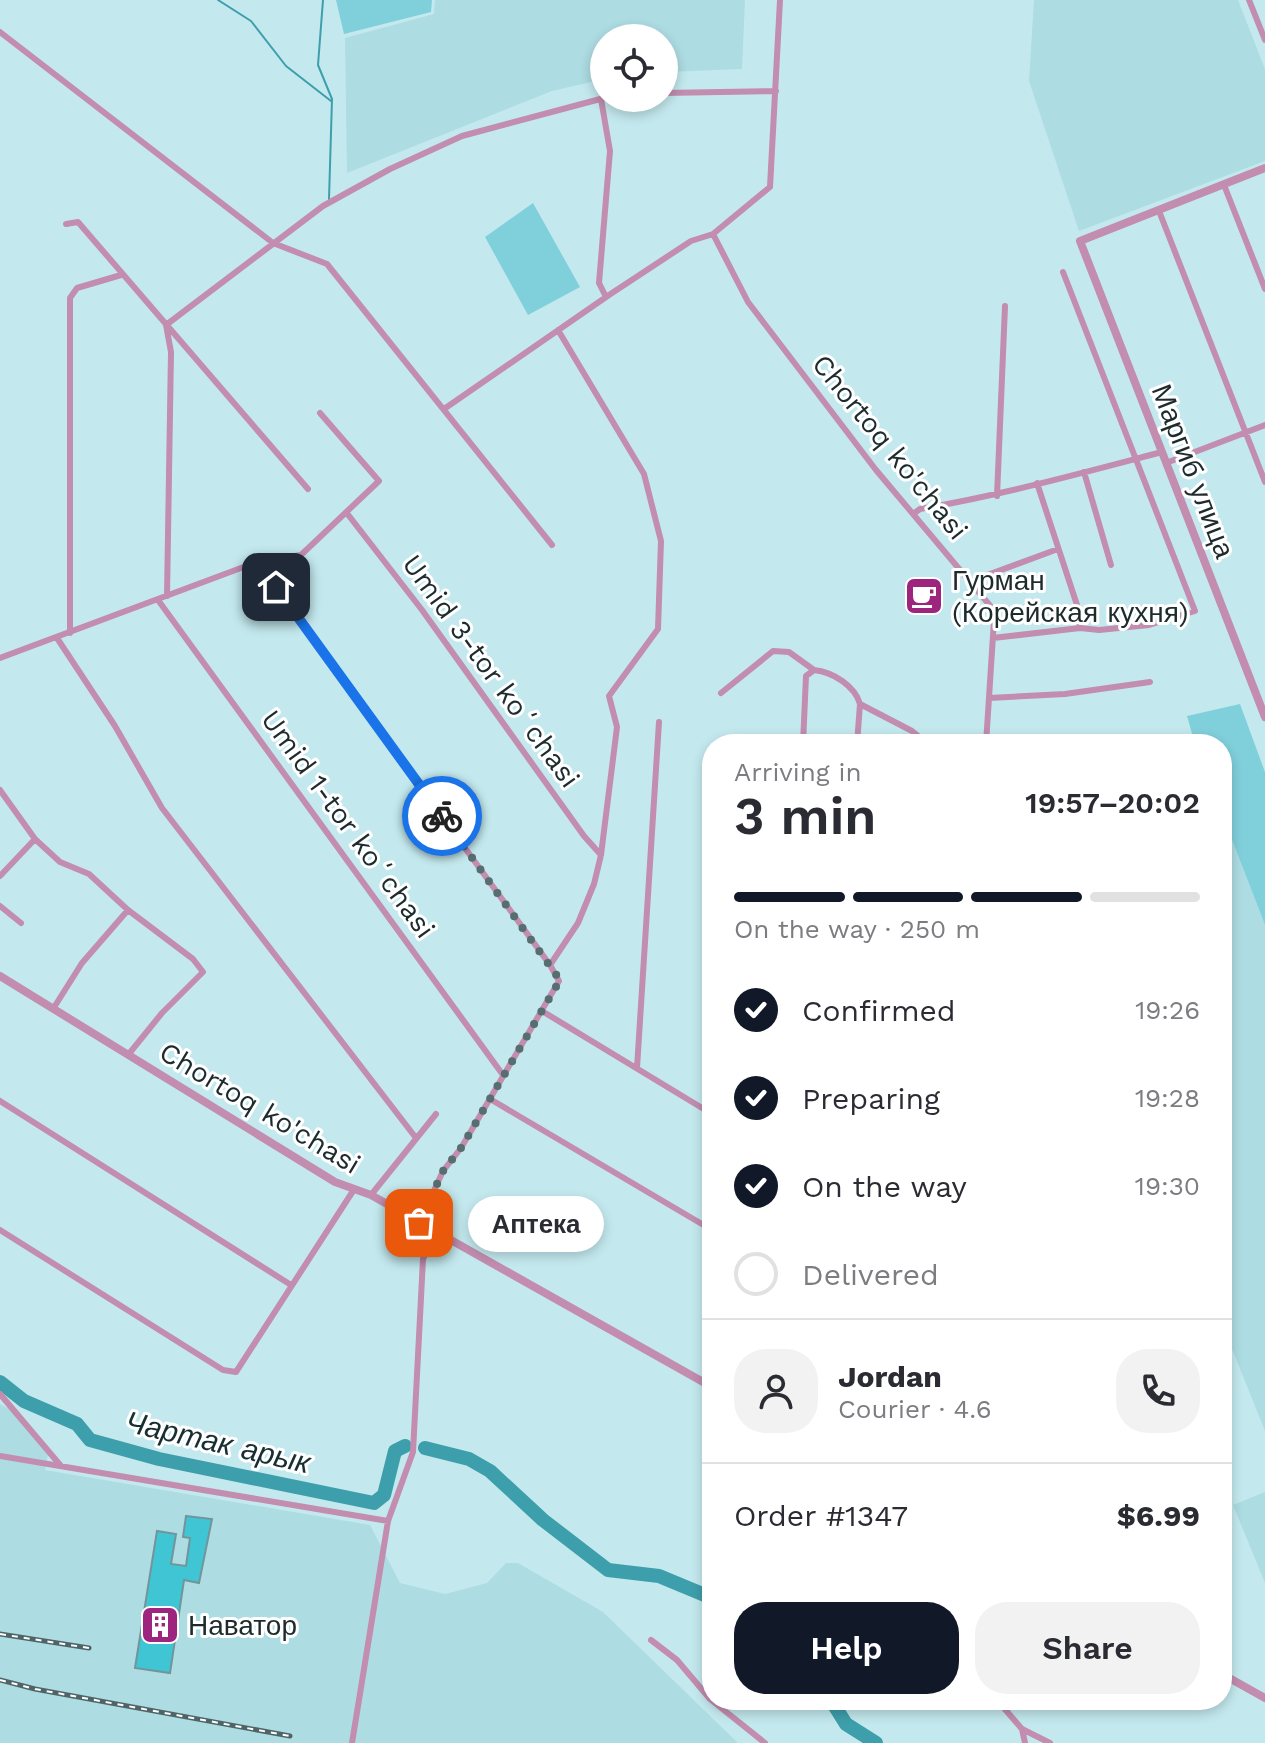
<!DOCTYPE html>
<meta charset="utf-8">
<style>
:root{--surface:#fff;--page:#f2f2f3;--text:#2b2b33;--muted:#7c7c81;--line:#e1e1e2;--accent:#111827}
body{margin:0;font-family:"Work Sans",sans-serif;background:var(--page);color:var(--text);height:100vh;display:flex;flex-direction:column;font-size:30px;white-space:nowrap}
*{box-sizing:border-box;margin:0}
p{font-size:26px;color:var(--muted)}
.icon{flex:none;width:44px;height:44px;fill:none;stroke:currentColor;stroke-width:2;stroke-linecap:round;stroke-linejoin:round}
.map{position:relative;flex:1;overflow:hidden}
.side{position:absolute;left:702px;top:734px;width:530px;height:976px;display:flex;flex-direction:column;background:var(--surface);border-radius:32px;box-shadow:0 4px 12px #0003}
.side>*{flex:none}
.tools{position:absolute;left:590px;top:24px;display:grid;gap:16px}
.tools a{display:grid;place-items:center;width:88px;height:88px;border-radius:50%;background:var(--surface);box-shadow:0 4px 12px #0003;font-size:40px}
.pin{position:absolute;display:grid;place-items:center;width:68px;height:68px;color:#fff;margin:-34px;border-radius:16px;box-shadow:0 4px 12px #0006}
.courier{position:absolute;display:grid;place-items:center;width:80px;height:80px;margin:-40px;border:6px solid #1a73e8;border-radius:50%;background:#fff;color:#222;box-shadow:0 2px 10px #0007}
.bubble{position:absolute;height:56px;border-radius:28px;background:var(--surface);box-shadow:0 4px 12px #0003;font-size:26px;font-weight:600;line-height:56px;text-align:center}
.summary em{font-style:normal;font-weight:600}
.summary div{display:flex;flex-direction:column-reverse}
.summary{display:flex;align-items:center;justify-content:space-between;height:136px;padding:0 32px}
h1{font-size:52px;font-weight:600;line-height:60px}
.bar{display:grid;grid-template-columns:repeat(4,1fr);gap:12px 8px;align-content:center;height:96px;padding:0 32px}
.bar i{height:10px;border-radius:6px;background:var(--line)}
.bar .active{background:var(--accent)}
.bar p{grid-column:span 4}
.line{display:flex;align-items:center;gap:20px;padding:0 32px;border-top:2px solid var(--line)}
.line div{flex:1}
.round{display:grid;place-items:center;flex:none;width:84px;height:84px;border-radius:32px;background:var(--page)}
ol{padding:0 32px;list-style:none}
li{display:flex;align-items:center;gap:24px;height:88px}
li p{margin-inline-start:auto}
li .icon{padding:8px;border-radius:50%;background:var(--accent);color:#fff;stroke-width:4}
li:last-child{color:var(--muted)}
li i{width:44px;height:44px;border:4px solid var(--line);border-radius:50%}
.primary-button{display:flex;gap:16px;margin-top:auto;padding:16px 32px}
.primary-button a{flex:1;height:92px;border-radius:32px;background:var(--accent);color:#fff;font-size:32px;font-weight:600;line-height:92px;text-align:center}
.primary-button a+a{background:var(--page);color:var(--text)}
.map>svg:first-child{display:block}
.built{fill:#addce2}
.green{fill:#80d0db}
.lines{fill:none;stroke-linecap:round;stroke-linejoin:round}
.stream{stroke:#3d9fab;stroke-width:2}
.river{stroke:#3d9fab;stroke-width:14}
.building{fill:#40c5d5;stroke:#72959a;stroke-width:2}
.minor{stroke:#c28daf;stroke-width:6}
.tertiary{stroke:#c28daf;stroke-width:8}
.rail-casing{stroke:#4f6467;stroke-width:5}
.rail{stroke:#fff;stroke-width:2;stroke-dasharray:6;stroke-linecap:butt}
.done{stroke:#576e71;stroke-width:8;stroke-dasharray:0 14.4}
.route{stroke:#1a73e8;stroke-width:10}
.labels{text-anchor:middle;dominant-baseline:central;stroke-width:6;stroke-linejoin:round;paint-order:stroke}
.street-label{font-size:28px;fill:#1d2b2d;stroke:#fff}
.poi-label{font-size:28px;fill:#1d2b2d;stroke:#fff;text-anchor:start}
.water-label{font-size:30px;font-style:italic;fill:#182f32;stroke:#fff}
</style>
<div class="map">
<svg width="1265" height="1743" viewBox="0 0 1265 1743">
<rect width="100%" height="100%" fill="#c3e9ee"/>
<!-- built -->
<path class="built" d="M 435,0 L 745,0 L 742,69 L 664,72 L 664,38 L 604,38 L 604,79 L 552,91 L 347,173 L 345,38 L 434,14 Z
M 1034,0 L 1238,0 L 1265,69 L 1265,161 L 1079,231 L 1029,81 Z
M 1222,814 L 1265,925 L 1265,1431 L 1222,1324 Z
M 0,1404 L 18,1414 L 48,1454 L 45,1470 L 370,1525 L 400,1583 L 445,1594 L 487,1583 L 506,1563 L 518,1563 L 603,1612 L 738,1743 L 0,1743 Z
M 1265,1492 L 1265,1583 L 1233,1505 Z"/>
<!-- green -->
<path class="green" d="M 336,0 L 432,0 L 431,12 L 344,34 Z
M 533,203 L 580,287 L 528,315 L 485,237 Z
M 1240,704 L 1265,772 L 1265,925 L 1222,814 L 1222,744 L 1195,744 L 1187,716 Z"/>
<g class="lines">
<!-- stream -->
<path class="stream" d="M 218,0 L 251,21 L 286,66 L 331,101
M 323,0 L 318,65 L 332,99 L 329,199"/>
<!-- river -->
<path class="river" d="M 0,1382 L 24,1401 L 77,1424 L 90,1440 L 159,1459 L 374,1503 L 384,1495 L 395,1451 L 405,1446
M 425,1448 L 469,1459 L 490,1471 L 543,1520 L 608,1570 L 659,1576 L 712,1598
M 831,1700 L 846,1724 L 876,1743"/>
</g>
<!-- building -->
<path class="building" d="M 186,1516 L 212,1519 L 199,1583 L 184,1580 L 170,1673 L 135,1668 L 157,1531 L 176,1534 L 171,1564 L 186,1566 L 190,1538 L 183,1537 Z"/>
<g class="lines">
<!-- minor -->
<path class="minor" d="M 1249,0 L 1265,40
M 0,32 L 273,243 L 327,264 L 552,545
M 664,93 L 776,91
M 601,99 L 610,151 L 599,283 L 606,297
M 1224,185 L 1265,289
M 1159,211 L 1265,482
M 66,224 L 78,222 L 308,489
M 713,234 L 748,302 L 876,470 L 992,608 L 994,620 L 986,744
M 444,409 L 609,295 L 691,241 L 713,234 L 770,187 L 780,0
M 1166,463 L 1265,425
M 1084,472 L 1111,565
M 1037,483 L 1077,605 L 1080,628
M 997,496 L 1005,306
M 346,512 L 422,610 L 584,836 L 601,855
M 913,514 L 920,509 C 1002,495 1082,473 1162,452
M 257,562 L 550,965
M 971,581 L 1058,549
M 167,596 L 171,352 L 166,325 L 323,206 L 390,169 L 462,136 L 604,98
M 158,600 L 503,1075
M 70,633 L 70,298 L 77,288 L 121,275
M 57,638 L 115,726 L 162,808 L 416,1138
M 993,638 L 1080,628 L 1099,630 L 1149,625 L 1195,611 L 1063,272
M 0,658 L 257,562 L 301,555 L 379,481 L 320,413
M 721,693 L 773,651 L 789,652 L 814,670
M 989,698 L 1065,694 L 1150,682
M 803,744 L 806,676 L 814,670 C 833,672 855,686 860,704 L 912,731 L 928,744
M 857,744 L 860,704
M 0,790 L 35,839 L 60,862 L 89,874 L 128,910 L 193,959 L 203,972 L 162,1013 L 128,1055
M 0,876 L 35,839
M 0,906 L 21,923
M 53,1009 L 82,963 L 128,910
M 542,1011 L 712,1114
M 637,1068 L 659,722
M 490,1099 L 712,1230
M 0,1101 L 291,1285
M 371,1195 L 436,1114
M 419,1223 L 443,1171 L 461,1148 L 559,981 L 550,965 L 578,923 L 594,884 L 601,855 L 617,727 L 609,696 L 658,629 L 661,541 L 644,474 L 558,330
M 0,1230 L 223,1370 L 236,1372 L 353,1191
M 0,1394 L 61,1466
M 0,1456 L 388,1521
M 651,1640 L 677,1660 L 710,1699 L 765,1743
M 997,1700 L 1022,1729 L 1050,1743
M 1022,1729 L 1025,1743
M 352,1743 L 388,1521 L 413,1452 L 423,1259 L 435,1232"/>
<!-- tertiary -->
<path class="tertiary" d="M 1265,168 L 1080,241 L 1265,717
M 0,976 L 335,1182 L 371,1195 L 712,1387
M 1222,1674 L 1265,1698"/>
<!-- rail casing -->
<g class="rail-casing">
<path id="rail" d="M 0,1634 L 89,1648
M 0,1680 L 35,1689 L 290,1736"/>
</g>
<!-- rail -->
<use href="#rail" class="rail"/>
</g>
<g class="lines">
<!-- done -->
<path class="done" d="M 419,1223 L 443,1171 L 461,1148 L 560,980 L 442,816"/>
<!-- route -->
<path class="route" d="M 276,587 L 442,816"/>
</g>
<!-- icons -->
<defs>
<g id="cafe-square" transform="scale(2)"><rect x="-9" y="-9" width="18" height="18" rx="4" fill="#9d257e" stroke="#fff"/><path d="M-5.5-4.5H6V0H3Q3 3.5 0 3.5H-2.5Q-5.5 3.5-5.5 0ZM3-3.2v2h1.7v-2ZM-6 4.5H4V6H-6Z" fill="#fff"/></g>
<g id="building-square" transform="scale(2)"><rect x="-9" y="-9" width="18" height="18" rx="4" fill="#9d257e" stroke="#fff"/><path d="M-4-6H4V6H1V3H-1V6H-4ZM-2.5-4.3h1.7v1.8h-1.7ZM.8-4.3h1.7v1.8H.8ZM-2.5-1h1.7V.8h-1.7ZM.8-1h1.7V.8H.8Z" fill="#fff"/></g>
</defs>
<g fill-rule="evenodd">
<use href="#cafe-square" x="924" y="596"/>
<use href="#building-square" x="160" y="1625"/>
</g>
<g class="labels">
<!-- street labels -->
<g class="street-label">
<text transform="translate(890 447) rotate(51)">Chortoq ko'chasi</text>
<text transform="translate(1193 471) rotate(69)">Маргиб улица</text>
<text transform="translate(491 671) rotate(54)">Umid 3-tor koʻchasi</text>
<text transform="translate(348 824) rotate(54)">Umid 1-tor koʻchasi</text>
<text transform="translate(260 1108) rotate(31)">Chortoq ko'chasi</text>
</g>
<!-- poi labels -->
<g class="poi-label">
<text x="952" y="580">Гурман<tspan x="952" dy="32">(Корейская кухня)</tspan></text>
<text x="188" y="1625">Наватор</text>
</g>
<!-- water labels -->
<g class="water-label">
<text transform="translate(218 1442) rotate(13)">Чартак арык</text>
</g>
</g>
</svg>
<div class="tools">
<a><svg class="icon" aria-label="locate" viewBox="0 0 24 24"><circle cx="12" cy="12" r="6"/><path d="M12 2v4M12 18v4M2 12h4M18 12h4"/></svg></a>
</div>
<div class="pin" style="left:419px;top:1223px;background:#ea580c"><svg class="icon" aria-label="bag" viewBox="0 0 24 24"><path d="M5 8h14l-1 12H6zM9 8a3 3 0 0 1 6 0"/></svg></div>
<div class="pin" style="left:276px;top:587px;background:#1f2937"><svg class="icon" aria-label="home" viewBox="0 0 24 24"><path d="M3 11l9-7 9 7M6 9v11h12V9"/></svg></div>
<div class="courier" style="left:442px;top:816px"><svg class="icon" aria-label="bike" viewBox="0 0 24 24"><circle cx="6" cy="16" r="4"/><circle cx="18" cy="16" r="4"/><path d="M6 16l4-8h5l3 8M10 8l3 8H6M13 5h3"/></svg></div>
<div class="bubble" style="left:468px;top:1196px;width:136px">Аптека</div>
<section class="side">
<div class="summary"><div><h1>3 min</h1><p>Arriving in</p></div><em>19:57–20:02</em></div>
<div class="bar"><i class="active"></i><i class="active"></i><i class="active"></i><i></i><p>On the way · 250 m</p></div>
<ol>
<li><svg class="icon" aria-label="check" viewBox="0 0 24 24"><path d="M5 12l5 5 9-10"/></svg>Confirmed<p>19:26</p></li>
<li><svg class="icon" aria-label="check" viewBox="0 0 24 24"><path d="M5 12l5 5 9-10"/></svg>Preparing<p>19:28</p></li>
<li><svg class="icon" aria-label="check" viewBox="0 0 24 24"><path d="M5 12l5 5 9-10"/></svg>On the way<p>19:30</p></li>
<li><i></i>Delivered</li>
</ol>
<div class="line" style="height:144px"><a class="round"><svg class="icon" aria-label="person" viewBox="0 0 24 24"><circle cx="12" cy="8" r="4"/><path d="M4 21q1-7 8-7t8 7"/></svg></a><div><b>Jordan</b><p>Courier · 4.6</p></div><a class="round"><svg class="icon" aria-label="phone" viewBox="0 0 24 24"><path d="M5 4h4l2 5-3 2q2 4 5 5l2-3 5 2v4C11 20 4 13 5 4z"/></svg></a></div>
<div class="line" style="height:104px"><div>Order #1347</div><b>$6.99</b></div>
<div class="primary-button"><a>Help</a><a>Share</a></div>
</section>
</div>
